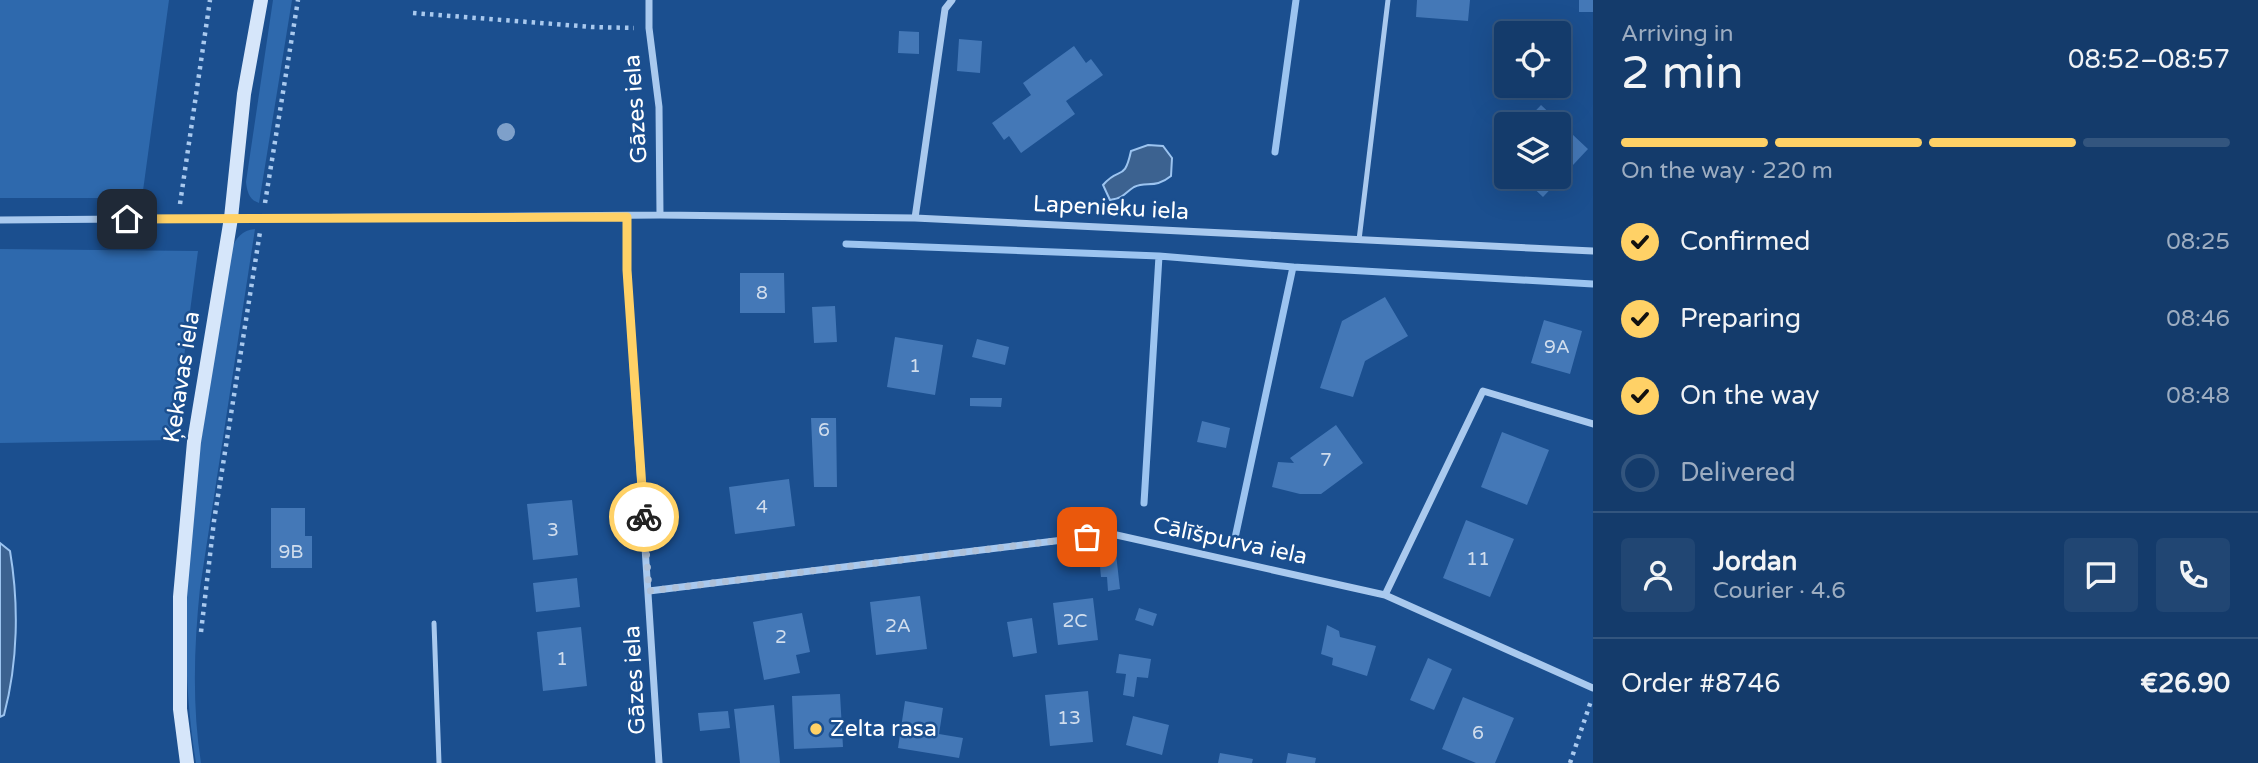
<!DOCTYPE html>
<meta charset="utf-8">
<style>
:root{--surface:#143b6b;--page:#214673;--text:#f1f3f6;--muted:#9dadc1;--line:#33557e;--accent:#ffd166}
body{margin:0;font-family:"Varela Round",sans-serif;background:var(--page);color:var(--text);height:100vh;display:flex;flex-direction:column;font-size:26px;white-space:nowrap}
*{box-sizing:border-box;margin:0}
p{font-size:23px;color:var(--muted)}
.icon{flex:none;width:38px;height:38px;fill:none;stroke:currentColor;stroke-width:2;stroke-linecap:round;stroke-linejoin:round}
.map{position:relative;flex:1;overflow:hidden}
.panel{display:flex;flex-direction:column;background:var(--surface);width:665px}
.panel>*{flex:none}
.controls{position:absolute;left:1494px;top:21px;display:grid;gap:14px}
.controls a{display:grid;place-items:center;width:77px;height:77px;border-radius:7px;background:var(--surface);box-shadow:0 7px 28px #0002,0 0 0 2px var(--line);font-size:35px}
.pin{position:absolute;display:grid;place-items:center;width:60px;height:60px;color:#fff;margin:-30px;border-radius:14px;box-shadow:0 4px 10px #0006}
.courier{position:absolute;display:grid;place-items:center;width:70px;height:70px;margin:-35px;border:5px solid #ffd166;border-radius:50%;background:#fff;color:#222;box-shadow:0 2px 9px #0007}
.head em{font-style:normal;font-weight:600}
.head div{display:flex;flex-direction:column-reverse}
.head{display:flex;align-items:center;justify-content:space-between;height:119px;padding:0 28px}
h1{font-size:46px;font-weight:600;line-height:52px}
.bar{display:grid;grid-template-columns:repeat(4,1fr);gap:10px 7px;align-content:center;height:84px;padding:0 28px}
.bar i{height:9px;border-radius:5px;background:var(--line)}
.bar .active{background:var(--accent)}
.bar p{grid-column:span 4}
.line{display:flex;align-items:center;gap:18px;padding:0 28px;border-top:2px solid var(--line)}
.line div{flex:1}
.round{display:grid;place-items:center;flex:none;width:74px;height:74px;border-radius:7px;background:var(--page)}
ol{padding:0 28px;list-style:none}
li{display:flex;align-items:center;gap:21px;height:77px}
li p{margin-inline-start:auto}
li .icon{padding:7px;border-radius:50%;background:var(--accent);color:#111;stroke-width:4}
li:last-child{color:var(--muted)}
li i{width:38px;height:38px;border:4px solid var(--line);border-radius:50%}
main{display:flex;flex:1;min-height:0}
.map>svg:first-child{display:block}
.green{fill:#2e69ad}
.water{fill:#3c6290;stroke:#9cc4f0;stroke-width:2}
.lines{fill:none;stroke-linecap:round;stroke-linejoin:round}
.stream{stroke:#9cc4f0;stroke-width:7}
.building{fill:#4478b7}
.path{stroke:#a9c9ee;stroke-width:4.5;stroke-dasharray:3.5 5;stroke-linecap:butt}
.service{stroke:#a9c9ee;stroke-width:5}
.minor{stroke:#a9c9ee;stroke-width:7}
.secondary{stroke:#d6e6fa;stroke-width:14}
.tree{fill:#7ea0ca}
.done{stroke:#afc1d8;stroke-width:7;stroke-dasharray:0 12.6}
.route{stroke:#ffd166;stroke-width:9}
.poi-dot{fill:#ffd166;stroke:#1b4f8f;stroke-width:2.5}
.labels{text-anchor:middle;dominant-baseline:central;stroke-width:5;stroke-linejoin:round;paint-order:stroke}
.number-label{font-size:19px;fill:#d0dded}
.street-label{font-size:23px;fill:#fff;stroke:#1b4f8f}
.poi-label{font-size:23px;fill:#fff;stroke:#1b4f8f;text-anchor:start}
</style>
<main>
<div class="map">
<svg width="1593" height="763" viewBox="0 0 1593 763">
<rect width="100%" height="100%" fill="#1b4f8f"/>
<!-- green -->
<path class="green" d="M 0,0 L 169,0 L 142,198 L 0,198 Z
M 273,0 L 292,0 L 259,203 C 249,200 247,191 246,182 Z
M 255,229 L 200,588 C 194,646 192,706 201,763 L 196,763 C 168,593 205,418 231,250 C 236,238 242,230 255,229 Z
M 0,249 L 198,251 L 173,440 L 0,443 Z"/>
<!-- water -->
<path class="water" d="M 1148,145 L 1163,146 L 1172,158 L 1171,176 C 1155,189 1147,181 1134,187 C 1123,194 1126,197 1110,200 L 1103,185 C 1120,165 1124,183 1131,151 Z
M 0,543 L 10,551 C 19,604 18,662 4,715 L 0,717 Z"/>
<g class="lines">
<!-- stream -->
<path class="stream" d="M 1275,152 L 1296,0
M 846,244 L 1159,256 L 1293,267 L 1593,284
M 1144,503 L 1159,256
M 1235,538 L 1293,267"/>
</g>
<!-- building -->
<path class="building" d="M 1417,0 L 1470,0 L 1468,21 L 1416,17 Z
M 1579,0 L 1593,0 L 1593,12 L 1579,12 Z
M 899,31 L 919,32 L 919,54 L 898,53 Z
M 959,39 L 982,41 L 980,73 L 957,71 Z
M 1074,46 L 1086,63 L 1091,59 L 1103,75 L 1066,101 L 1075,114 L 1021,153 L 1009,136 L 1004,140 L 992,123 L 1031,95 L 1023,83 Z
M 1541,105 L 1588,149 L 1543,197 L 1522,177 L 1559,177 L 1559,124 L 1523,124 Z
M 740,273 L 784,273 L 785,313 L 740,313 Z
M 1385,297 L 1408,336 L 1365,361 L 1353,397 L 1320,388 L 1342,321 Z
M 835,306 L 837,342 L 814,343 L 812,307 Z
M 1544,320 L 1582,331 L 1570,374 L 1531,363 Z
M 895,337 L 943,345 L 935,395 L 887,387 Z
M 977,339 L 1009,347 L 1005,365 L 972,357 Z
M 970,398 L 1002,398 L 1001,407 L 970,406 Z
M 811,418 L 836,418 L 837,487 L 814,487 Z
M 1202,421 L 1230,428 L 1226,448 L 1197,442 Z
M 1336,425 L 1363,463 L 1321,494 L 1300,494 L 1272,487 L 1278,462 L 1294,463 L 1290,458 Z
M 1502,432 L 1549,450 L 1527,505 L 1481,487 Z
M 789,479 L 795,526 L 735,534 L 729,487 Z
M 572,500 L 578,555 L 533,560 L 527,504 Z
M 271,508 L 305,508 L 305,536 L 312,536 L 312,568 L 271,568 Z
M 1466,520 L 1514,539 L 1490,597 L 1443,578 Z
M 1116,554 L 1120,589 L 1108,591 L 1107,577 L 1101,577 L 1099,556 Z
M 577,578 L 580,607 L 536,612 L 533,583 Z
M 920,596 L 927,649 L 876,655 L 870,602 Z
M 1093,598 L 1098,640 L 1058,645 L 1053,603 Z
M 1139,608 L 1157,614 L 1153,626 L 1135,620 Z
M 802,613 L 810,652 L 796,655 L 800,673 L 764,680 L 753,622 Z
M 1032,618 L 1037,653 L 1013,657 L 1007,622 Z
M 1327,625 L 1339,631 L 1340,637 L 1376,646 L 1367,676 L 1332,665 L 1333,658 L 1321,654 Z
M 581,627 L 587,686 L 543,691 L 537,632 Z
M 1119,654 L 1151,659 L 1148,678 L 1137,677 L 1134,697 L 1123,695 L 1126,674 L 1116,673 Z
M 1428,658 L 1452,669 L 1434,710 L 1410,700 Z
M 1088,691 L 1093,742 L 1050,746 L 1045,695 Z
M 840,694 L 843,747 L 794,749 L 792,696 Z
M 1463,697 L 1514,718 L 1495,763 L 1476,763 L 1442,749 Z
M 905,701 L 943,708 L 939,734 L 963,738 L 959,758 L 898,748 Z
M 774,705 L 780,763 L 740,763 L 734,709 Z
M 728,711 L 730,728 L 700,731 L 698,713 Z
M 1133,716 L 1169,725 L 1162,755 L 1126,745 Z
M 1220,753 L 1253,759 L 1252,763 L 1218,763 Z
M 1288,753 L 1316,758 L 1315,763 L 1286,763 Z"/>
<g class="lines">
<!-- path -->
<path class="path" d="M 413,13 L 592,27 L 634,28
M 265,203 L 298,0
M 180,204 L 210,0
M 201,632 L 214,521 L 260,232
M 1570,763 L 1591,701"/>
<!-- service -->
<path class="service" d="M 1359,240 L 1388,0
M 434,623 L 439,763"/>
<!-- minor -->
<path class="minor" d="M 649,0 L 649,28 L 659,107 L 660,215
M 627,217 L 627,270 L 659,763
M 915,218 L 945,9 L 952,0
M 0,220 L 660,215 L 915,218 L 1593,251
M 649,591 L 1112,534 L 1385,595 L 1593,688
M 1385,595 L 1483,391 L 1593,424"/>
<!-- secondary -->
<path class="secondary" d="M 187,763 L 180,709 L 180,597 L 194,442 L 231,218 L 244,94 L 261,0"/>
</g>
<!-- trees -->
<circle class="tree" cx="506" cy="132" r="9"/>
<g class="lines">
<!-- done -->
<path class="done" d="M 644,517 L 649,591 L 1087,537"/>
<!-- route -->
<path class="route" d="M 127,219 L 627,217 L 627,270 L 644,517"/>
</g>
<!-- markers -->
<circle class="poi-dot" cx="816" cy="729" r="7"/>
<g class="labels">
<!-- number labels -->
<g class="number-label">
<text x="762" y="293">8</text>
<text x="1557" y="347">9A</text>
<text x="915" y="366">1</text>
<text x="824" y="430">6</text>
<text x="1326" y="460">7</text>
<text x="762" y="507">4</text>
<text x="553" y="530">3</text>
<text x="291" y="552">9B</text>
<text x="1478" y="559">11</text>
<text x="1075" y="621">2C</text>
<text x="898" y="626">2A</text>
<text x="781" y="637">2</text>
<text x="562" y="659">1</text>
<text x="1069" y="718">13</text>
<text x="1478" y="733">6</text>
</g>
<!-- street labels -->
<g class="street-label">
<text transform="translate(636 109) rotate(-94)">Gāzes iela</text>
<text transform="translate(1111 208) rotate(3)">Lapenieku iela</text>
<text transform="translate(182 377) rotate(-81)">Ķekavas iela</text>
<text transform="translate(1230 541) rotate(12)">Cālīšpurva iela</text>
<text transform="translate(635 680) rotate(-93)">Gāzes iela</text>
</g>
<!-- poi labels -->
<g class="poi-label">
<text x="830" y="729">Zelta rasa</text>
</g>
</g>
</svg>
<div class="controls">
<a><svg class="icon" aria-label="locate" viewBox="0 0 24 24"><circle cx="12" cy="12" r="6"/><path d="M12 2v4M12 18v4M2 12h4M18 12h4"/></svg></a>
<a><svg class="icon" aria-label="layers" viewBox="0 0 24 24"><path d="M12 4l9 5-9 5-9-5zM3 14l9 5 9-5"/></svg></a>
</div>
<div class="pin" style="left:1087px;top:537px;background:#ea580c"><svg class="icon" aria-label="bag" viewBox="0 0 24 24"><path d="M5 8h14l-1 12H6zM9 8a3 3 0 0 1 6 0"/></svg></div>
<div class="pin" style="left:127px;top:219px;background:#1f2937"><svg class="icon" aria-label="home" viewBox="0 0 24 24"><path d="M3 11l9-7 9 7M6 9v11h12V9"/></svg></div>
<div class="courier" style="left:644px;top:517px"><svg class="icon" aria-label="bike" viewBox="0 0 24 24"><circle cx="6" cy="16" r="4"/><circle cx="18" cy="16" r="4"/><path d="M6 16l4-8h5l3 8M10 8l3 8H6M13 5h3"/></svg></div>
</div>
<section class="panel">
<div class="head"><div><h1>2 min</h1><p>Arriving in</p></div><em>08:52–08:57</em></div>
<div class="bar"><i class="active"></i><i class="active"></i><i class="active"></i><i></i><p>On the way · 220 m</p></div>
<ol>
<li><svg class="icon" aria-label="check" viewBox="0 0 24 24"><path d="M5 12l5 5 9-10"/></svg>Confirmed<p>08:25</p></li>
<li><svg class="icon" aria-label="check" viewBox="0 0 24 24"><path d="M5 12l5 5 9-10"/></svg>Preparing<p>08:46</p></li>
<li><svg class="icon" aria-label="check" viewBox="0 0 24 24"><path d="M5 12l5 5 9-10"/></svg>On the way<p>08:48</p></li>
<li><i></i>Delivered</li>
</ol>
<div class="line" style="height:126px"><a class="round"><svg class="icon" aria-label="person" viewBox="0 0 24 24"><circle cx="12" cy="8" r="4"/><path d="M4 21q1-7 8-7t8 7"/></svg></a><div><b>Jordan</b><p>Courier · 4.6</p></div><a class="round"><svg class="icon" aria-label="chat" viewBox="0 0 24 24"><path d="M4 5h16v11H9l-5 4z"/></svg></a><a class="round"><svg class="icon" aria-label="phone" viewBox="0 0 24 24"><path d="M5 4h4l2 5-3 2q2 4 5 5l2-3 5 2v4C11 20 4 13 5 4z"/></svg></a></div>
<div class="line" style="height:91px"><div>Order #8746</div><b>€26.90</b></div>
</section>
</main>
